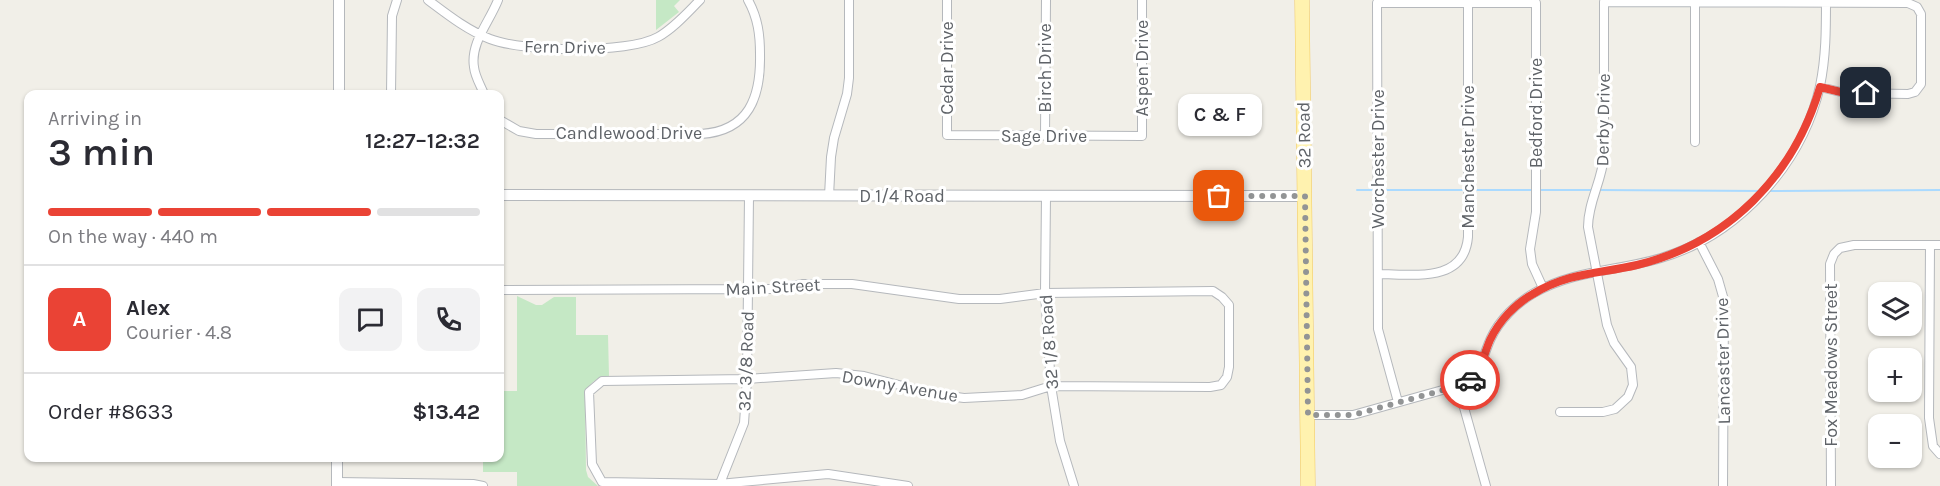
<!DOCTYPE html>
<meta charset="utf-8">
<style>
:root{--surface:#fff;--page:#f2f2f3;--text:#2b2b33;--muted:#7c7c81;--line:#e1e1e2;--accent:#ea4335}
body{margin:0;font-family:Karla,sans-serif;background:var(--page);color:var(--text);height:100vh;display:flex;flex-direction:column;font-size:22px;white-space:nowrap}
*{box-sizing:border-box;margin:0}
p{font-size:20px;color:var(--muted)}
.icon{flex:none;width:33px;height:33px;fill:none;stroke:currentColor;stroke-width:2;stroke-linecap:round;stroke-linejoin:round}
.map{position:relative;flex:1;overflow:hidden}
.panel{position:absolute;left:24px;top:90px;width:480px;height:372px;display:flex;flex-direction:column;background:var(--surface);border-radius:12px;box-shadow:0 2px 4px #0004}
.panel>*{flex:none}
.controls{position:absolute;left:1868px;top:282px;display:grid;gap:12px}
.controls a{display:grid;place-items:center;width:54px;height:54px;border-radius:12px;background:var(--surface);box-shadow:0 2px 4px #0004;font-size:30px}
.pin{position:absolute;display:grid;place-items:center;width:51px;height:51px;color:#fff;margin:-26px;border-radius:12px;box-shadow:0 3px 9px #0006}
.courier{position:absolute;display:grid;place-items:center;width:60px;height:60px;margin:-30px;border:4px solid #ea4335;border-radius:50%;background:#fff;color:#222;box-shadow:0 2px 8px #0007}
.bubble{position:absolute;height:42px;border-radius:12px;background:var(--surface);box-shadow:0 2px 4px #0004;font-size:20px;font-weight:600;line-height:42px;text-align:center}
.headline em{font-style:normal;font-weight:600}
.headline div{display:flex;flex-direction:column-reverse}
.headline{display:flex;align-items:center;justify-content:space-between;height:102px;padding:0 24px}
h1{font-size:39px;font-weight:600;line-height:45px}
.bar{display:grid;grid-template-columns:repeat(4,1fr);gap:9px 6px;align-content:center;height:72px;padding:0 24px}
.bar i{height:8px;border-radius:4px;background:var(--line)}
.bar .selected{background:var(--accent)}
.bar p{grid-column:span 4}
.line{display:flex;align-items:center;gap:15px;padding:0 24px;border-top:2px solid var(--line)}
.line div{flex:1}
.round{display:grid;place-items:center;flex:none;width:63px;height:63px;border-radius:12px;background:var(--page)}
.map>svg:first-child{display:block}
.green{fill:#c5e8c5}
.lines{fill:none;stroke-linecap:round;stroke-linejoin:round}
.stream{stroke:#aadaff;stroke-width:2}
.minor-casing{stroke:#b5b8bc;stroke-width:10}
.tertiary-casing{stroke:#b5b8bc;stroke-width:12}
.primary-casing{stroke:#f2c960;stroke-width:15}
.minor{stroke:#fff;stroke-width:8}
.tertiary{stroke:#fff;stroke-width:10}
.primary{stroke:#fff2af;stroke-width:14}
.done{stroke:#929495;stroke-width:6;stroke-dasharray:0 10.8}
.route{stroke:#ea4335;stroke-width:8}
.labels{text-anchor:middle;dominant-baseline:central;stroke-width:6;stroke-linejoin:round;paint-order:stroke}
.street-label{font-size:18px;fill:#5f6368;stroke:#fff}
</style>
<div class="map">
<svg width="1940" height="486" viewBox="0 0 1940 486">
<rect width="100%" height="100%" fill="#f1efe8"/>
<!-- green -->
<path class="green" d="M 656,0 L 680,0 L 674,6 L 679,12 L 656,30 Z
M 517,296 L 536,305 L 542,305 L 554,297 L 576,297 L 576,335 L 608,335 L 609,376 C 596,377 589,383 585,395 L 586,470 L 588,477 L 598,486 L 517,486 L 517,472 L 483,472 L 483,458 L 500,458 L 500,391 L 517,391 Z"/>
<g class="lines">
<!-- stream -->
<path class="stream" d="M 1357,190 L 1375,190
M 1380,190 L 1465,190
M 1470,190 L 1534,190
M 1539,190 L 1594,190
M 1599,190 L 1762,191
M 1767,191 L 1940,190"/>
<!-- minor casing -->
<g class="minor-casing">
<path id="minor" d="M 428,0 C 448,15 467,30 490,39 C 523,52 628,54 658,37 C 674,28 687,13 700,0
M 947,0 L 947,135 L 1142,136 L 1142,0
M 1695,3 L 1695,142
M 391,94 L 392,16 L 397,0
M 484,94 C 481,86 475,77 474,67 C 470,43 490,21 498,0
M 500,120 L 519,131 L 536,134 L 701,134 C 749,131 761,97 760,54 C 760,35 758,18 748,0
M 1045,136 L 1046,0
M 829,196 L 831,157 L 834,138 L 847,94 L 849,78 L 849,0
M 1046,196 L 1045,293 L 1051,386 L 1060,441 L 1074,486
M 1699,242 L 1718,279 L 1724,300 L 1723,486
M 1930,245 L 1929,418 L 1933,446 L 1940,454
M 1378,274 C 1412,274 1464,284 1468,237 L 1468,3
M 500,290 L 749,289 L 775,289 L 803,284 L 852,284 L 959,299 L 1000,299 L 1045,293 L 1213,291 L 1222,297 L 1229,305 L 1229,367 L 1227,377 L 1221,385 L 1210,387 L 1051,386 L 1022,395 L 964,398 L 934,394 L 864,376 L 836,373 L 747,379 L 602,381 L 589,392 L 592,464 L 602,482 L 719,484 L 828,474 L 908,486
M 1458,386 L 1486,486
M 1398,402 L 1378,329 L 1377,3 L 1536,3 L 1536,212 L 1530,249 L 1532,264 L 1543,288
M 1560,412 L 1603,412 L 1615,409 L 1628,397 L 1633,385 L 1631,367 L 1614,343 L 1607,325 L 1588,227 C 1588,202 1602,181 1604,156 L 1604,2 L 1908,3 L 1917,7 L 1921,14 L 1921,84 L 1915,92 L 1908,94 L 1845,93 L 1820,87
M 1308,415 L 1353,415 L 1464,384 C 1481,374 1483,355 1491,338 C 1500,319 1517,303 1534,293 C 1574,270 1618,271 1661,258 C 1738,235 1802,165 1820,86 C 1826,57 1826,29 1826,0
M 337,482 L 473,484 L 483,486
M 719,486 L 744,423 L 747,379 L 749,196
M 1831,486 L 1830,264 L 1834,254 L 1840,248 L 1854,245 L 1940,245"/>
</g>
<!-- tertiary casing -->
<g class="tertiary-casing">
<path id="tertiary" d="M 339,94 L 339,0
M 500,195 L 1305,196
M 337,486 L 337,458"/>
</g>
<!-- primary casing -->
<g class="primary-casing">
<path id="primary" d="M 1302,0 L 1308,486"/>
</g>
<!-- minor -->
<use href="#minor" class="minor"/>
<!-- tertiary -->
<use href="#tertiary" class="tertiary"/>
<!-- primary -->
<use href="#primary" class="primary"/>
</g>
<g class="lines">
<!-- done -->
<path class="done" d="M 1219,196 L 1305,196 L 1308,415 L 1353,415 L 1458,386 L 1470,380"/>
<!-- route -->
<path class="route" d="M 1470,380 C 1481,370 1484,354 1490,340 C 1499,321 1515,304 1533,294 C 1569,272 1599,274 1637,265 C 1728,243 1794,176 1820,87 L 1845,93 L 1866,93"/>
</g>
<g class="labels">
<!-- street labels -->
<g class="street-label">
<text transform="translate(565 47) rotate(1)">Fern Drive</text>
<text transform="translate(947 68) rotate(-90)">Cedar Drive</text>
<text transform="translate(1045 68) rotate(-90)">Birch Drive</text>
<text transform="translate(1142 68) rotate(-90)">Aspen Drive</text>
<text transform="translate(1536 113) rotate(-90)">Bedford Drive</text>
<text transform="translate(1603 120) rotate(-89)">Derby Drive</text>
<text x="629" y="133">Candlewood Drive</text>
<text transform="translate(1304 135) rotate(-91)">32 Road</text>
<text x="1044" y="136">Sage Drive</text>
<text transform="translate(1468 157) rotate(-90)">Manchester Drive</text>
<text transform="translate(1378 159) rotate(-90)">Worchester Drive</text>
<text x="902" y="196">D 1/4 Road</text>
<text transform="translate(773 287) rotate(-3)">Main Street</text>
<text transform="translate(1049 342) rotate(-94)">32 1/8 Road</text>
<text transform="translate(746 361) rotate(-88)">32 3/8 Road</text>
<text transform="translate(1723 361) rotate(-91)">Lancaster Drive</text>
<text transform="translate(1831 365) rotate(-90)">Fox Meadows Street</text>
<text transform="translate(900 386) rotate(10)">Downy Avenue</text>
</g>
</g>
</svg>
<div class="controls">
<a><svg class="icon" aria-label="layers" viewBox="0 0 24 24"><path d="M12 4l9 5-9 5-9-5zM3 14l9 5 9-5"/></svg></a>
<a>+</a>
<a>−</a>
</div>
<div class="pin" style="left:1219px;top:196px;background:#ea580c"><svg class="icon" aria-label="bag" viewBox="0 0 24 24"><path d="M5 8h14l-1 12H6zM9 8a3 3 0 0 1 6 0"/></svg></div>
<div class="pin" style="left:1866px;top:93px;background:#1f2937"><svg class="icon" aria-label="home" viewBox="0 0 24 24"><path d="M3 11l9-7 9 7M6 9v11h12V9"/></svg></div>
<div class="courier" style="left:1470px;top:380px"><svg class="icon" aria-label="car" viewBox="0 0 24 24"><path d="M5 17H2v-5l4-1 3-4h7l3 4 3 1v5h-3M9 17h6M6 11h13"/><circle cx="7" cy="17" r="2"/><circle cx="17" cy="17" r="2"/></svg></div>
<div class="bubble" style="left:1178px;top:94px;width:84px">C &amp; F</div>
<section class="panel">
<div class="headline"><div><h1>3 min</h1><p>Arriving in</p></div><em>12:27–12:32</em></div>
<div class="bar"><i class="selected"></i><i class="selected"></i><i class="selected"></i><i></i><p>On the way · 440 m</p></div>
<div class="line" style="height:108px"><b class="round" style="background:var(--accent);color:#fff">A</b><div><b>Alex</b><p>Courier · 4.8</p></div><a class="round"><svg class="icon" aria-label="chat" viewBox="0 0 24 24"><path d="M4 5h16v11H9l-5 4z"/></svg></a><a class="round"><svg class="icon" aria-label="phone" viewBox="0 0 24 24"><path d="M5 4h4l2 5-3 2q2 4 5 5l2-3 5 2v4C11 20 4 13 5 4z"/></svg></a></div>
<div class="line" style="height:78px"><div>Order #8633</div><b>$13.42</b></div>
</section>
</div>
